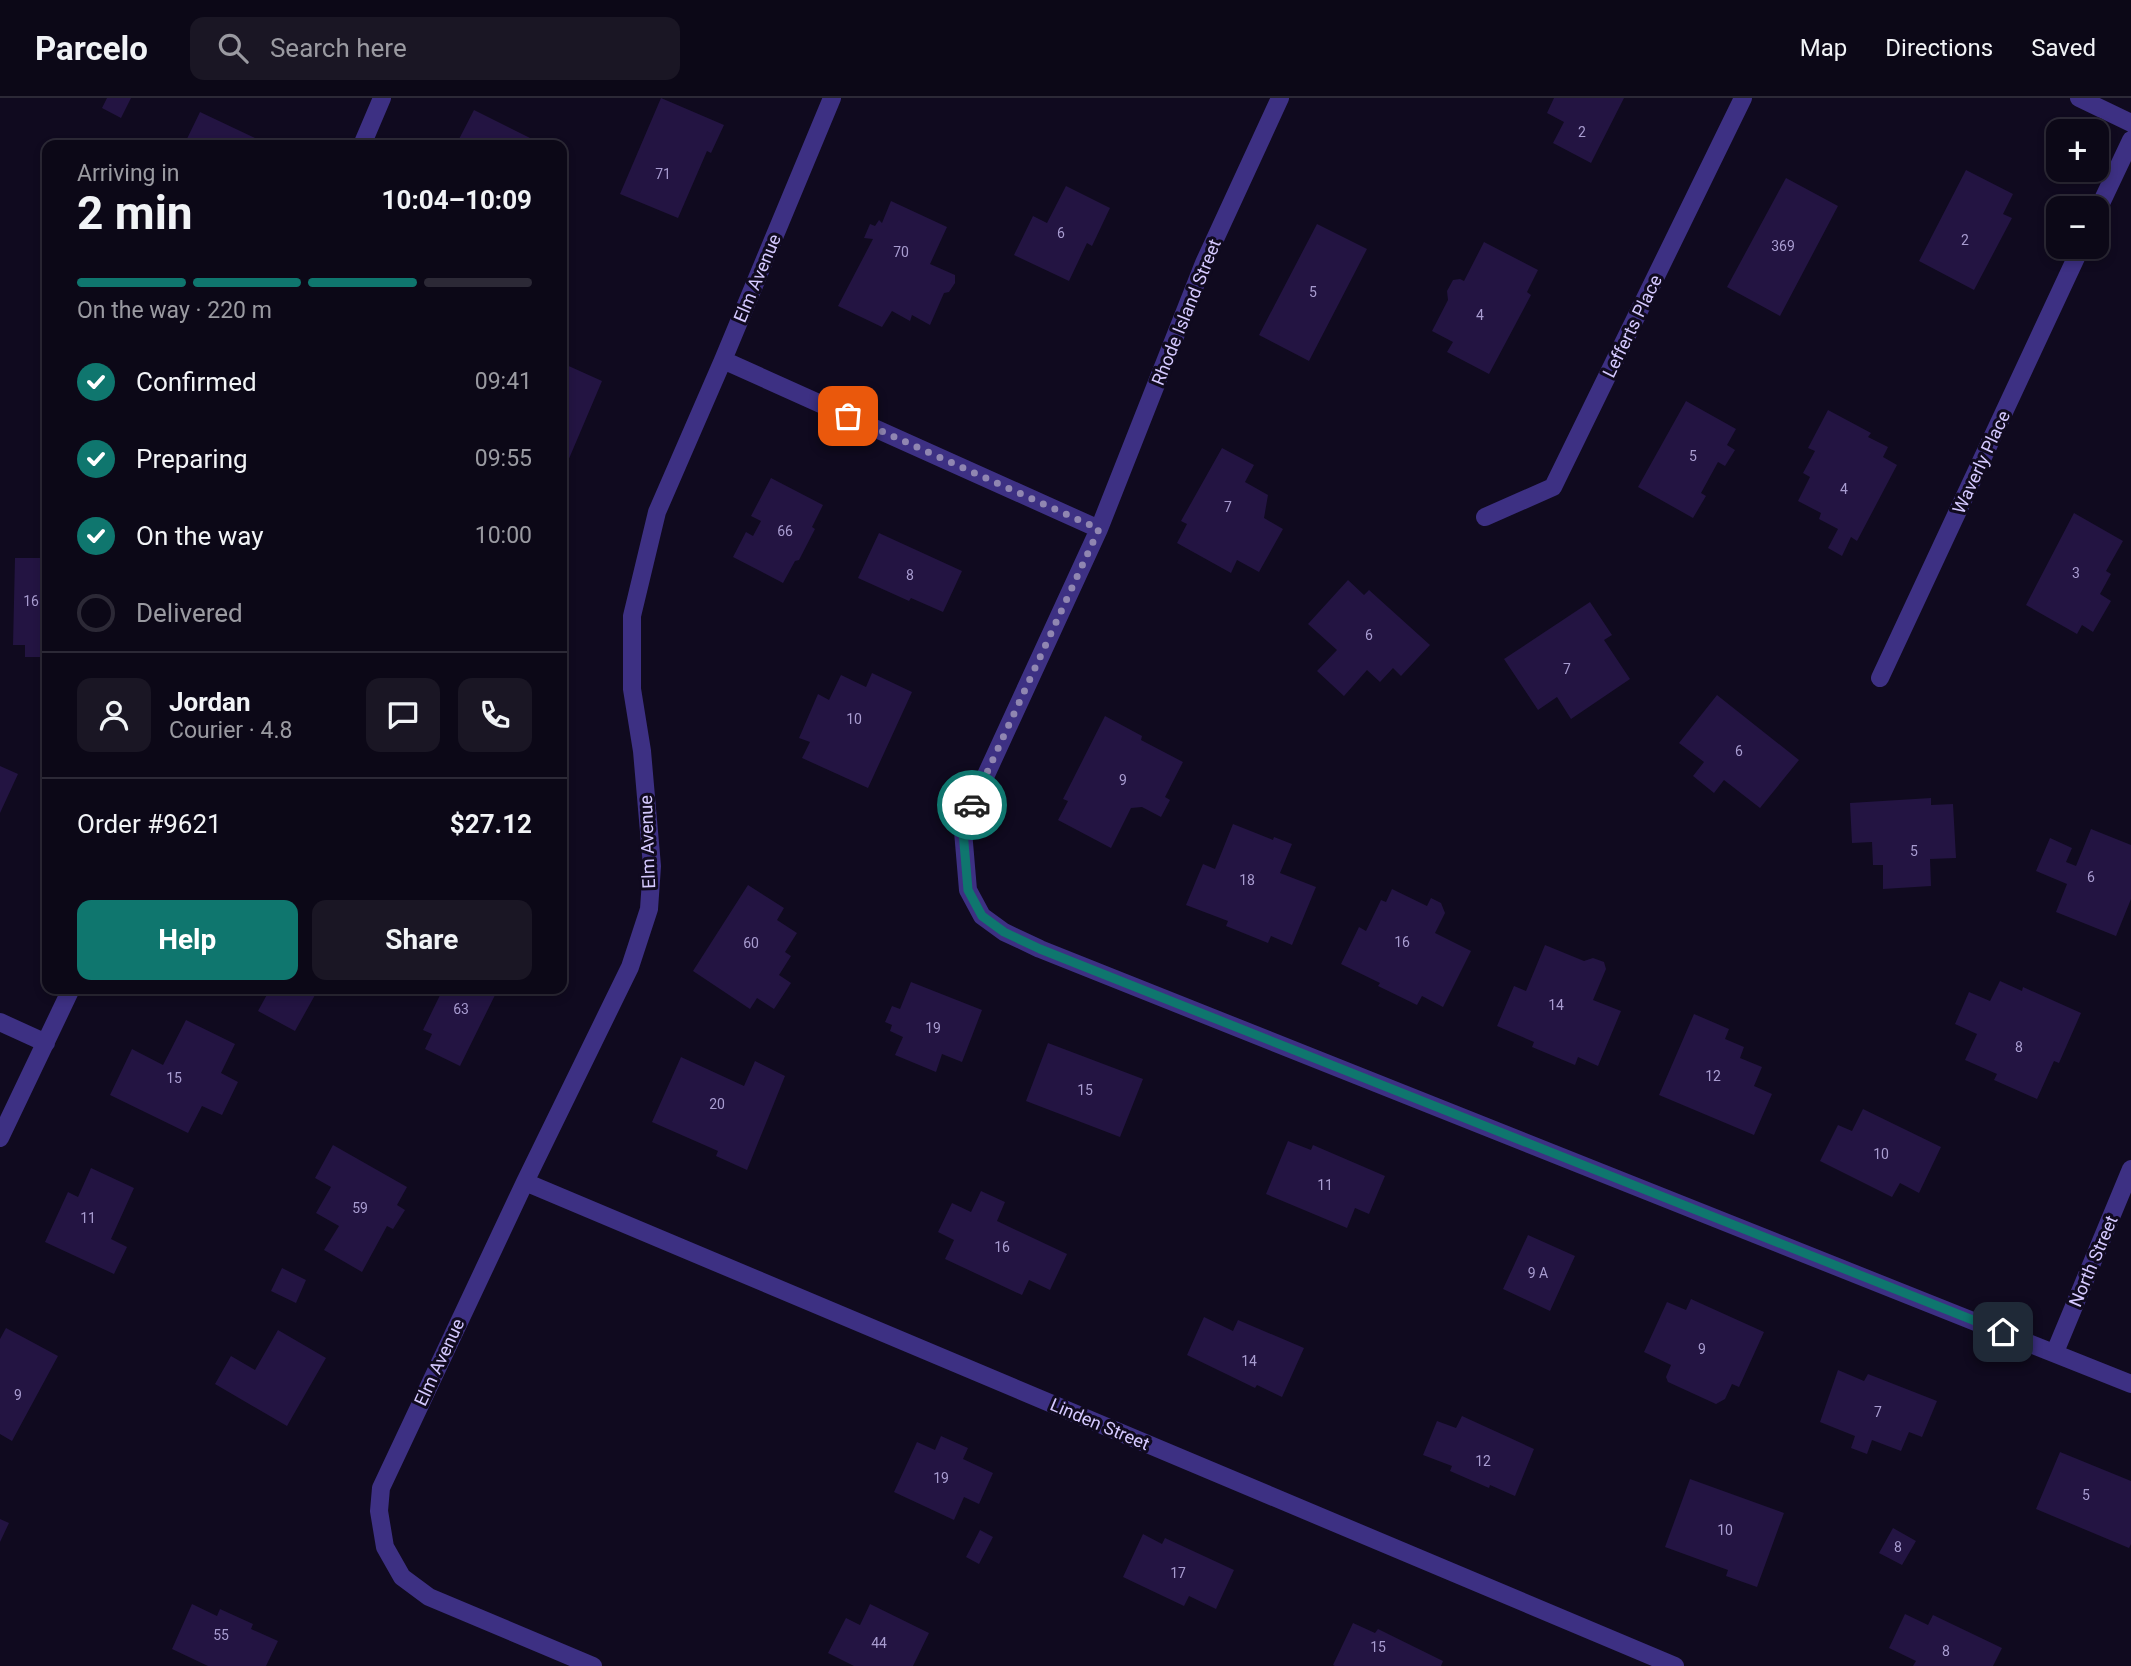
<!DOCTYPE html>
<meta charset="utf-8">
<style>
:root{--surface:#0c0817;--page:#1a1624;--text:#f1f3f6;--muted:#9a9aa1;--line:#2c2936;--accent:#0f766e}
body{margin:0;font-family:Roboto,sans-serif;background:var(--page);color:var(--text);height:100vh;display:flex;flex-direction:column;font-size:26px;white-space:nowrap}
*{box-sizing:border-box;margin:0}
p{font-size:23px;color:var(--muted)}
.icon{flex:none;width:38px;height:38px;fill:none;stroke:currentColor;stroke-width:2;stroke-linecap:round;stroke-linejoin:round}
.map{position:relative;flex:1;overflow:hidden}
.sheet{position:absolute;left:42px;top:42px;width:525px;height:854px;display:flex;flex-direction:column;background:var(--surface);border-radius:14px;box-shadow:0 4px 10px #0003,0 0 0 2px var(--line)}
.sheet>*{flex:none}
.controls{position:absolute;left:2046px;top:21px;display:grid;gap:14px}
.controls a{display:grid;place-items:center;width:63px;height:63px;border-radius:14px;background:var(--surface);box-shadow:0 4px 10px #0003,0 0 0 2px var(--line);font-size:35px}
.pin{position:absolute;display:grid;place-items:center;width:60px;height:60px;color:#fff;margin:-30px;border-radius:14px;box-shadow:0 4px 10px #0006}
.courier{position:absolute;display:grid;place-items:center;width:70px;height:70px;margin:-35px;border:5px solid #0f766e;border-radius:50%;background:#fff;color:#222;box-shadow:0 2px 9px #0007}
.overview em{font-style:normal;font-weight:700}
.overview div{display:flex;flex-direction:column-reverse}
.overview{display:flex;align-items:center;justify-content:space-between;height:119px;padding:0 35px}
h1{font-size:46px;font-weight:700;line-height:52px}
.bar{display:grid;grid-template-columns:repeat(4,1fr);gap:10px 7px;align-content:center;height:84px;padding:0 35px}
.bar i{height:9px;border-radius:5px;background:var(--line)}
.bar .on{background:var(--accent)}
.bar p{grid-column:span 4}
.line{display:flex;align-items:center;gap:18px;padding:0 35px;border-top:2px solid var(--line)}
.line div{flex:1}
.round{display:grid;place-items:center;flex:none;width:74px;height:74px;border-radius:14px;background:var(--page)}
ol{padding:0 35px;list-style:none}
li{display:flex;align-items:center;gap:21px;height:77px}
li p{margin-inline-start:auto}
li .icon{padding:7px;border-radius:50%;background:var(--accent);color:#fff;stroke-width:4}
li:last-child{color:var(--muted)}
li i{width:38px;height:38px;border:4px solid var(--line);border-radius:50%}
.cta{display:flex;gap:14px;margin-top:auto;padding:14px 35px}
.cta a{flex:1;height:80px;border-radius:14px;background:var(--accent);color:#fff;font-size:28px;font-weight:700;line-height:80px;text-align:center}
.cta a+a{background:var(--page);color:var(--text)}
header{display:flex;align-items:center;gap:42px;box-sizing:border-box;height:98px;padding:0 35px;background:var(--surface);border-bottom:2px solid var(--line)}
header strong{font-size:33px}
nav{display:flex;gap:38px;margin-inline-start:auto;font-size:24px}
.search{width:490px;height:63px;background:var(--page);display:flex;align-items:center;gap:18px;box-sizing:border-box;padding:0 24px;border-radius:14px;color:var(--muted);font-size:26px}
.map>svg:first-child{display:block}
.building{fill:#231442}
.lines{fill:none;stroke-linecap:round;stroke-linejoin:round}
.street{stroke:#3d3083;stroke-width:18}
.done{stroke:#9086b1;stroke-width:7;stroke-dasharray:0 12.6}
.route{stroke:#0f766e;stroke-width:9}
.labels{text-anchor:middle;dominant-baseline:central;stroke-width:6;stroke-linejoin:round;paint-order:stroke}
.number-label{font-size:14px;fill:#a89cd0}
.street-label{font-size:18px;fill:#d5c9ff;stroke:#100a1f}
</style>
<header>
<strong>Parcelo</strong>
<div class="search"><svg class="icon" aria-label="search" viewBox="0 0 24 24"><circle cx="10" cy="10" r="6"/><path d="M15 15l6 6"/></svg>Search here</div>
<nav><a>Map</a><a>Directions</a><a>Saved</a></nav>
</header>
<div class="map">
<svg width="2131" height="1568" viewBox="0 0 2131 1568">
<rect width="100%" height="100%" fill="#100a1f"/>
<!-- building -->
<path class="building" d="M 107,0 L 131,0 L 121,20 L 102,10 Z
M 661,0 L 724,27 L 711,55 L 707,53 L 678,120 L 620,96 Z
M 1554,0 L 1624,0 L 1591,65 L 1553,45 L 1564,24 L 1547,15 Z
M 474,12 L 532,41 L 528,47 L 456,47 Z
M 200,14 L 259,42 L 257,47 L 184,47 Z
M 1966,72 L 2013,96 L 2003,116 L 2012,120 L 1974,192 L 1919,163 Z
M 1786,80 L 1838,108 L 1780,218 L 1727,189 Z
M 1066,88 L 1110,110 L 1092,148 L 1087,145 L 1069,183 L 1014,157 L 1033,118 L 1047,125 Z
M 891,103 L 947,129 L 930,166 L 955,177 L 955,185 L 949,194 L 944,195 L 930,227 L 912,217 L 910,223 L 892,213 L 882,229 L 838,208 L 873,141 L 864,140 L 870,126 L 875,128 L 879,122 L 882,125 Z
M 1317,126 L 1367,151 L 1309,263 L 1259,237 Z
M 1484,144 L 1538,172 L 1527,194 L 1531,197 L 1489,276 L 1447,254 L 1453,244 L 1432,233 L 1448,202 L 1447,193 L 1453,182 L 1460,181 L 1464,183 Z
M 562,265 L 602,283 L 565,370 L 562,368 Z
M 1686,303 L 1736,331 L 1727,347 L 1735,352 L 1725,368 L 1718,364 L 1701,395 L 1706,398 L 1693,420 L 1638,389 Z
M 1828,312 L 1871,335 L 1868,339 L 1888,349 L 1883,359 L 1897,367 L 1857,443 L 1851,439 L 1842,458 L 1828,450 L 1838,431 L 1819,421 L 1821,415 L 1798,403 L 1810,379 L 1803,375 L 1815,353 L 1808,350 Z
M 1222,350 L 1254,367 L 1245,384 L 1268,397 L 1264,420 L 1283,431 L 1259,474 L 1237,462 L 1231,475 L 1177,445 L 1187,426 L 1181,423 Z
M 771,380 L 823,407 L 812,429 L 815,431 L 799,462 L 795,463 L 783,485 L 733,459 L 746,434 L 753,438 L 761,423 L 751,418 Z
M 2074,415 L 2123,443 L 2106,473 L 2111,476 L 2100,496 L 2111,503 L 2093,534 L 2082,527 L 2077,536 L 2026,507 Z
M 879,435 L 962,473 L 943,514 L 911,500 L 909,503 L 858,480 Z
M 15,460 L 47,460 L 47,559 L 25,559 L 25,547 L 13,547 Z
M 1348,482 L 1364,497 L 1369,492 L 1430,547 L 1401,578 L 1393,570 L 1380,584 L 1367,572 L 1344,598 L 1317,573 L 1337,552 L 1308,526 Z
M 1590,504 L 1612,537 L 1604,542 L 1630,581 L 1571,621 L 1557,599 L 1538,612 L 1504,561 Z
M 872,575 L 912,594 L 868,690 L 802,660 L 810,644 L 799,640 L 818,596 L 829,602 L 841,577 L 866,589 Z
M 1717,597 L 1799,662 L 1760,710 L 1724,682 L 1714,695 L 1693,678 L 1704,664 L 1679,645 Z
M 1105,618 L 1142,638 L 1141,642 L 1183,664 L 1165,699 L 1170,702 L 1161,719 L 1142,709 L 1131,710 L 1111,750 L 1058,722 L 1068,703 L 1063,701 Z
M 0,668 L 18,676 L 0,715 Z
M 1931,700 L 1931,707 L 1953,706 L 1956,760 L 1930,761 L 1931,788 L 1883,791 L 1883,767 L 1873,767 L 1872,744 L 1852,745 L 1850,705 Z
M 1233,726 L 1273,742 L 1274,739 L 1292,746 L 1280,775 L 1316,789 L 1292,847 L 1271,838 L 1268,845 L 1226,828 L 1228,823 L 1186,807 L 1203,766 L 1215,771 Z
M 2091,731 L 2131,747 L 2131,801 L 2116,838 L 2056,814 L 2067,786 L 2036,773 L 2050,740 L 2072,750 L 2066,764 L 2076,768 Z
M 748,787 L 784,810 L 777,822 L 797,835 L 785,854 L 791,858 L 779,877 L 791,885 L 774,911 L 757,900 L 750,911 L 693,873 Z
M 1392,791 L 1427,808 L 1431,800 L 1441,805 L 1445,815 L 1435,835 L 1471,853 L 1443,909 L 1422,898 L 1417,907 L 1378,888 L 1380,885 L 1341,866 L 1359,829 L 1366,833 L 1381,802 L 1386,804 Z
M 1545,847 L 1584,863 L 1593,860 L 1604,864 L 1606,871 L 1593,902 L 1621,913 L 1598,968 L 1578,959 L 1575,967 L 1532,949 L 1534,944 L 1497,928 L 1514,888 L 1526,893 Z
M 2000,883 L 2022,893 L 2023,889 L 2081,915 L 2059,965 L 2054,963 L 2037,1001 L 1994,982 L 1997,976 L 1965,962 L 1977,936 L 1955,926 L 1969,894 L 1990,903 Z
M 911,884 L 982,912 L 962,964 L 942,956 L 936,974 L 895,957 L 903,939 L 890,933 L 892,927 L 885,924 L 892,908 L 900,911 Z
M 270,891 L 304,891 L 315,897 L 295,933 L 258,913 Z
M 443,891 L 498,891 L 460,968 L 425,951 L 432,936 L 423,932 Z
M 1694,916 L 1729,931 L 1725,941 L 1744,949 L 1740,960 L 1762,969 L 1754,988 L 1772,996 L 1754,1037 L 1659,997 Z
M 186,922 L 235,946 L 221,975 L 238,984 L 222,1017 L 202,1008 L 188,1035 L 110,997 L 132,951 L 163,967 Z
M 1048,945 L 1143,981 L 1120,1039 L 1026,1003 Z
M 681,959 L 744,988 L 755,963 L 785,978 L 747,1072 L 716,1058 L 718,1053 L 652,1024 Z
M 1863,1011 L 1941,1049 L 1919,1095 L 1900,1085 L 1892,1099 L 1820,1063 L 1838,1027 L 1852,1033 Z
M 1288,1043 L 1311,1052 L 1313,1047 L 1385,1078 L 1369,1116 L 1355,1110 L 1347,1130 L 1266,1096 Z
M 333,1047 L 407,1089 L 397,1107 L 405,1112 L 393,1131 L 387,1128 L 362,1174 L 324,1152 L 339,1128 L 316,1115 L 331,1089 L 315,1080 Z
M 91,1070 L 134,1090 L 111,1141 L 127,1149 L 114,1176 L 45,1144 L 68,1094 L 78,1099 Z
M 981,1093 L 1005,1104 L 997,1123 L 1067,1156 L 1050,1192 L 1029,1182 L 1022,1197 L 945,1161 L 954,1142 L 938,1134 L 952,1105 L 971,1114 Z
M 1528,1137 L 1575,1158 L 1550,1213 L 1503,1191 Z
M 282,1170 L 306,1182 L 296,1205 L 271,1193 Z
M 1691,1201 L 1764,1234 L 1739,1289 L 1732,1286 L 1725,1301 L 1716,1306 L 1668,1284 L 1666,1279 L 1671,1267 L 1644,1254 L 1667,1204 L 1686,1212 Z
M 1204,1219 L 1233,1233 L 1238,1222 L 1304,1250 L 1282,1299 L 1257,1287 L 1255,1290 L 1187,1257 Z
M 6,1230 L 58,1258 L 12,1343 L 0,1336 L 0,1241 Z
M 278,1232 L 326,1260 L 287,1328 L 215,1286 L 231,1258 L 255,1272 Z
M 1838,1272 L 1864,1283 L 1868,1276 L 1937,1303 L 1922,1339 L 1909,1334 L 1901,1353 L 1872,1342 L 1867,1356 L 1851,1350 L 1855,1338 L 1820,1324 Z
M 1462,1318 L 1534,1351 L 1515,1398 L 1490,1387 L 1489,1390 L 1450,1373 L 1452,1368 L 1423,1357 L 1437,1323 L 1456,1330 Z
M 941,1338 L 968,1350 L 963,1361 L 993,1375 L 979,1406 L 964,1399 L 954,1422 L 894,1394 L 917,1344 L 935,1352 Z
M 2060,1354 L 2131,1383 L 2131,1446 L 2129,1450 L 2036,1411 Z
M 1690,1381 L 1784,1415 L 1757,1489 L 1726,1478 L 1728,1472 L 1665,1449 Z
M 0,1421 L 9,1425 L 0,1444 Z
M 1893,1430 L 1916,1443 L 1902,1467 L 1879,1455 Z
M 980,1432 L 993,1439 L 979,1466 L 966,1459 Z
M 1143,1436 L 1162,1446 L 1165,1440 L 1234,1472 L 1216,1511 L 1189,1498 L 1184,1508 L 1123,1479 Z
M 192,1506 L 217,1518 L 220,1511 L 253,1526 L 251,1531 L 278,1543 L 266,1568 L 208,1568 L 172,1551 Z
M 870,1506 L 929,1535 L 913,1568 L 854,1568 L 828,1555 L 846,1520 L 860,1527 Z
M 1905,1516 L 1928,1527 L 1933,1517 L 2002,1550 L 1993,1568 L 1913,1568 L 1916,1563 L 1889,1550 Z
M 1353,1525 L 1375,1535 L 1378,1531 L 1443,1563 L 1441,1568 L 1335,1568 L 1333,1567 Z"/>
<g class="lines">
<!-- street -->
<path class="street" d="M 1280,0 L 1204,165 L 1099,431 L 974,703 L 963,733 L 968,792 L 982,818 L 1004,834 L 1040,851 L 2131,1286
M 2079,0 L 2131,25
M 362,47 L 382,0
M 2096,116 L 2131,42
M 723,262 L 1099,431
M 1485,419 L 1553,389 L 1743,0
M 1880,580 L 2081,149
M 0,924 L 46,945
M 0,1040 L 71,891
M 525,1084 L 1675,1568
M 2055,1254 L 2131,1071
M 593,1568 L 429,1499 L 402,1479 L 385,1449 L 379,1413 L 381,1390 L 525,1084 L 630,869 L 649,811 L 652,768 L 642,653 L 632,591 L 632,518 L 657,414 L 723,262 L 832,0"/>
</g>
<g class="lines">
<!-- done -->
<path class="done" d="M 848,318 L 1099,431 L 972,707"/>
<!-- route -->
<path class="route" d="M 972,707 L 963,733 L 968,792 L 982,818 L 1004,834 L 1040,851 L 2003,1234"/>
</g>
<g class="labels">
<!-- number labels -->
<g class="number-label">
<text x="1582" y="34">2</text>
<text x="663" y="76">71</text>
<text x="1061" y="135">6</text>
<text x="1965" y="142">2</text>
<text x="1783" y="148">369</text>
<text x="901" y="154">70</text>
<text x="1313" y="194">5</text>
<text x="1480" y="217">4</text>
<text x="1693" y="358">5</text>
<text x="1844" y="391">4</text>
<text x="1228" y="409">7</text>
<text x="785" y="433">66</text>
<text x="2076" y="475">3</text>
<text x="910" y="477">8</text>
<text x="31" y="503">16</text>
<text x="1369" y="537">6</text>
<text x="1567" y="571">7</text>
<text x="854" y="621">10</text>
<text x="1739" y="653">6</text>
<text x="1123" y="682">9</text>
<text x="1914" y="753">5</text>
<text x="2091" y="779">6</text>
<text x="1247" y="782">18</text>
<text x="1402" y="844">16</text>
<text x="751" y="845">60</text>
<text x="1556" y="907">14</text>
<text x="461" y="911">63</text>
<text x="933" y="930">19</text>
<text x="2019" y="949">8</text>
<text x="1713" y="978">12</text>
<text x="174" y="980">15</text>
<text x="1085" y="992">15</text>
<text x="717" y="1006">20</text>
<text x="1881" y="1056">10</text>
<text x="1325" y="1087">11</text>
<text x="360" y="1110">59</text>
<text x="88" y="1120">11</text>
<text x="1002" y="1149">16</text>
<text x="1538" y="1175">9 A</text>
<text x="1702" y="1251">9</text>
<text x="1249" y="1263">14</text>
<text x="18" y="1297">9</text>
<text x="1878" y="1314">7</text>
<text x="1483" y="1363">12</text>
<text x="941" y="1380">19</text>
<text x="2086" y="1397">5</text>
<text x="1725" y="1432">10</text>
<text x="1898" y="1449">8</text>
<text x="1178" y="1475">17</text>
<text x="221" y="1537">55</text>
<text x="879" y="1545">44</text>
<text x="1378" y="1549">15</text>
<text x="1946" y="1553">8</text>
</g>
<!-- street labels -->
<g class="street-label">
<text transform="translate(757 180) rotate(-67)">Elm Avenue</text>
<text transform="translate(1186 214) rotate(-68)">Rhode Island Street</text>
<text transform="translate(1632 228) rotate(-64)">Lefferts Place</text>
<text transform="translate(1981 364) rotate(-65)">Waverly Place</text>
<text transform="translate(647 744) rotate(-92)">Elm Avenue</text>
<text transform="translate(2093 1163) rotate(-67)">North Street</text>
<text transform="translate(439 1264) rotate(-65)">Elm Avenue</text>
<text transform="translate(1100 1326) rotate(23)">Linden Street</text>
</g>
</g>
</svg>
<div class="controls">
<a>+</a>
<a>−</a>
</div>
<div class="pin" style="left:848px;top:318px;background:#ea580c"><svg class="icon" aria-label="bag" viewBox="0 0 24 24"><path d="M5 8h14l-1 12H6zM9 8a3 3 0 0 1 6 0"/></svg></div>
<div class="pin" style="left:2003px;top:1234px;background:#1f2937"><svg class="icon" aria-label="home" viewBox="0 0 24 24"><path d="M3 11l9-7 9 7M6 9v11h12V9"/></svg></div>
<div class="courier" style="left:972px;top:707px"><svg class="icon" aria-label="car" viewBox="0 0 24 24"><path d="M5 17H2v-5l4-1 3-4h7l3 4 3 1v5h-3M9 17h6M6 11h13"/><circle cx="7" cy="17" r="2"/><circle cx="17" cy="17" r="2"/></svg></div>
<section class="sheet">
<div class="overview"><div><h1>2 min</h1><p>Arriving in</p></div><em>10:04–10:09</em></div>
<div class="bar"><i class="on"></i><i class="on"></i><i class="on"></i><i></i><p>On the way · 220 m</p></div>
<ol>
<li><svg class="icon" aria-label="check" viewBox="0 0 24 24"><path d="M5 12l5 5 9-10"/></svg>Confirmed<p>09:41</p></li>
<li><svg class="icon" aria-label="check" viewBox="0 0 24 24"><path d="M5 12l5 5 9-10"/></svg>Preparing<p>09:55</p></li>
<li><svg class="icon" aria-label="check" viewBox="0 0 24 24"><path d="M5 12l5 5 9-10"/></svg>On the way<p>10:00</p></li>
<li><i></i>Delivered</li>
</ol>
<div class="line" style="height:126px"><a class="round"><svg class="icon" aria-label="person" viewBox="0 0 24 24"><circle cx="12" cy="8" r="4"/><path d="M4 21q1-7 8-7t8 7"/></svg></a><div><b>Jordan</b><p>Courier · 4.8</p></div><a class="round"><svg class="icon" aria-label="chat" viewBox="0 0 24 24"><path d="M4 5h16v11H9l-5 4z"/></svg></a><a class="round"><svg class="icon" aria-label="phone" viewBox="0 0 24 24"><path d="M5 4h4l2 5-3 2q2 4 5 5l2-3 5 2v4C11 20 4 13 5 4z"/></svg></a></div>
<div class="line" style="height:91px"><div>Order #9621</div><b>$27.12</b></div>
<div class="cta"><a>Help</a><a>Share</a></div>
</section>
</div>
